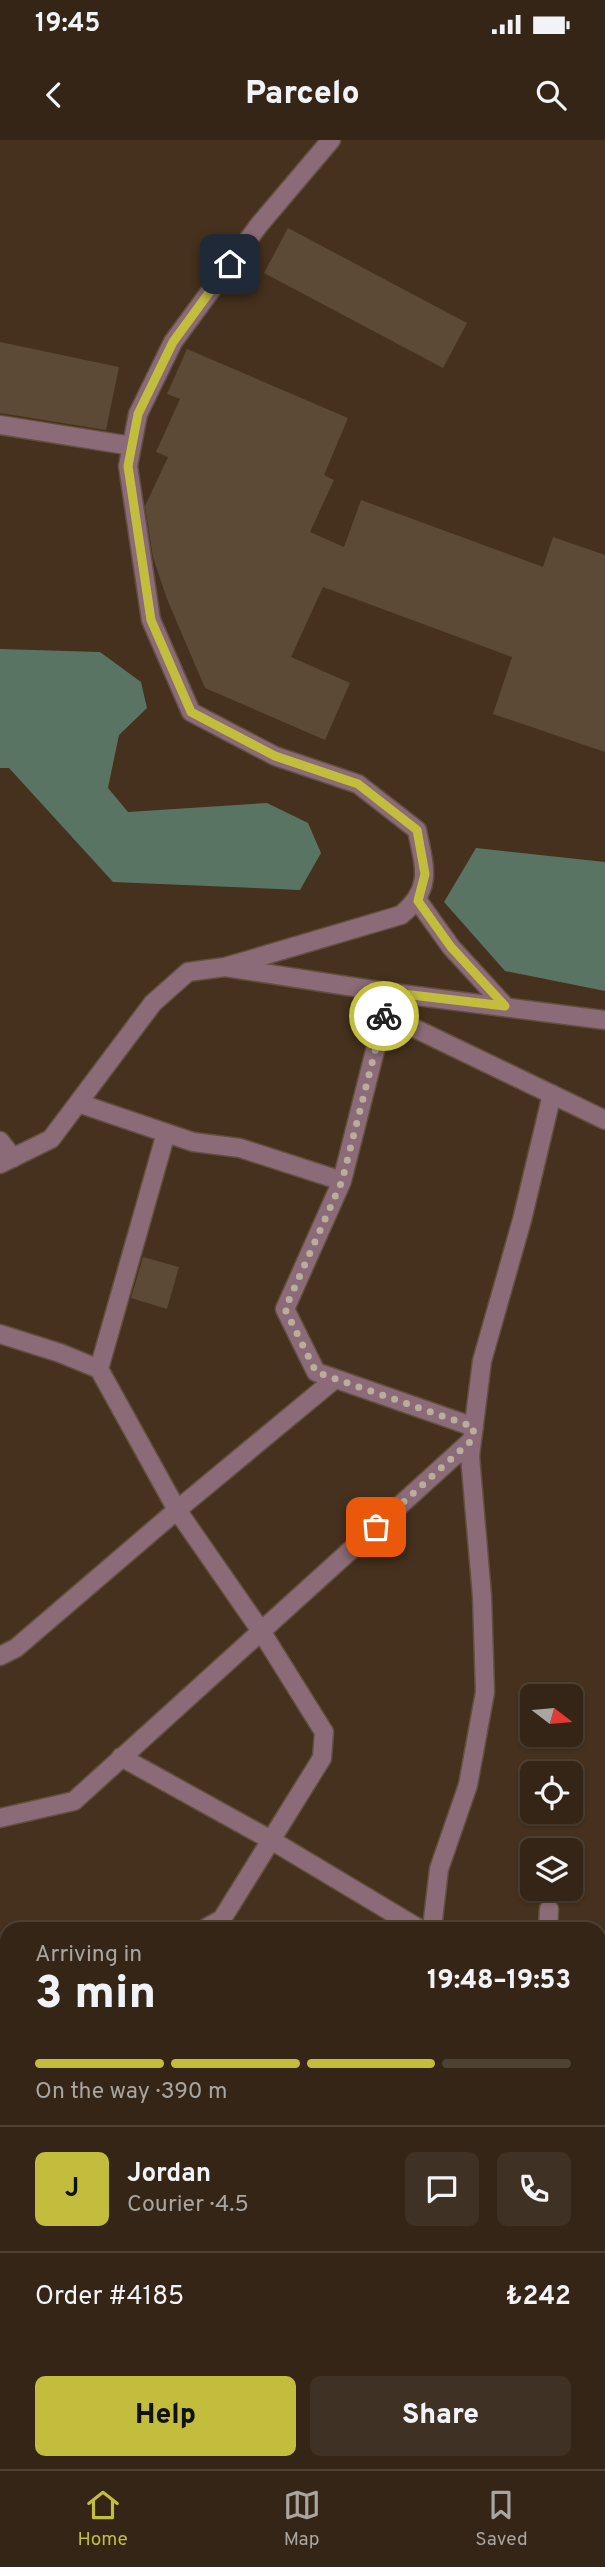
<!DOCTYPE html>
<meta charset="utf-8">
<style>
:root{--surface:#342516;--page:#3f3123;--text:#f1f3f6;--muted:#a9a5a1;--line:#4e4235;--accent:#c3bd3e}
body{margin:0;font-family:Overpass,sans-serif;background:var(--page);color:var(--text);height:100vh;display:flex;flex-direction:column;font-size:26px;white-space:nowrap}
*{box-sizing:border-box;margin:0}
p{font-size:23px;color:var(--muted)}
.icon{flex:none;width:38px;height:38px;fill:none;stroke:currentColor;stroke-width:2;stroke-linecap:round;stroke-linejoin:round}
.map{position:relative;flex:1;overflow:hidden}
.drawer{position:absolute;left:0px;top:1782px;width:606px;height:548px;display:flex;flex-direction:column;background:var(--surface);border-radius:21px 21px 0 0;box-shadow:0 2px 5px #0004,0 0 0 2px var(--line)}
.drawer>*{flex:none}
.needle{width:46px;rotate:106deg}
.controls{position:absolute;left:520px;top:1544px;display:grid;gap:14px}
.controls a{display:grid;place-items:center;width:63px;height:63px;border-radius:10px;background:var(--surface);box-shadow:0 2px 5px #0004,0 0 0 2px var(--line);font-size:35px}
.pin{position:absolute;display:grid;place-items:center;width:60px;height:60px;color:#fff;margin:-30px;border-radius:14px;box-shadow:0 4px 10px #0006}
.courier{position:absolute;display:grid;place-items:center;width:70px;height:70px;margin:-35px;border:5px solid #c3bd3e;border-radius:50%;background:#fff;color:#222;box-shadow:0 2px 9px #0007}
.head em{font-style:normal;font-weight:800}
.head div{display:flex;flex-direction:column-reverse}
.head{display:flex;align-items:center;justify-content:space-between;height:119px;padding:0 35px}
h1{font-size:46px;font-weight:800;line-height:52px}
.bar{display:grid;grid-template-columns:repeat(4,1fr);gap:10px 7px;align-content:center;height:84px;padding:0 35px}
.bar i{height:9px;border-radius:5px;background:var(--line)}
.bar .current{background:var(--accent)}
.bar p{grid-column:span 4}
.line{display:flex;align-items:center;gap:18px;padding:0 35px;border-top:2px solid var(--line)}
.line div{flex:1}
.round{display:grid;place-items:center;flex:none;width:74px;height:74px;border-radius:10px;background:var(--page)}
.cta{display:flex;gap:14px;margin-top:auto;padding:14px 35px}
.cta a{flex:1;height:80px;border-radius:10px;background:var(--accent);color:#111;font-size:28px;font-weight:800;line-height:80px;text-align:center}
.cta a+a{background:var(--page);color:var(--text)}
.status{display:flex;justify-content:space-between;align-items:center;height:49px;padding:0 35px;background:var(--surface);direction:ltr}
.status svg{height:19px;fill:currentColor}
header{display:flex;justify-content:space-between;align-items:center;height:91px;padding:0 35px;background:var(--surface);font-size:32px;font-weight:800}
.tabs{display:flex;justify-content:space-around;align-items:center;height:98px;border-top:2px solid var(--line);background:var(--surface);font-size:19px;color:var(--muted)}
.tabs a{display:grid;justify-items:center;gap:4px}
.tabs .current{color:var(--accent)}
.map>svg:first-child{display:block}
.forest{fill:#597463}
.building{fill:#5d4a36}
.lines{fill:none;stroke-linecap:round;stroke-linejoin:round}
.minor-casing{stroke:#624f3d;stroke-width:21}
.minor{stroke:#8b6b77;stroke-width:18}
.done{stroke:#bcac9e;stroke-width:7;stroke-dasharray:0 12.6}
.route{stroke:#c3bd3e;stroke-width:9}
</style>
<div class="status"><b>19:45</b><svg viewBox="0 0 49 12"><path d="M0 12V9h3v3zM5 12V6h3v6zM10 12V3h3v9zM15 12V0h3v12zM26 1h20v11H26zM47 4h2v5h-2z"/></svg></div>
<header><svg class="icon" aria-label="back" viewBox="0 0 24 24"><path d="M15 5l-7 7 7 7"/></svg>Parcelo<svg class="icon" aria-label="search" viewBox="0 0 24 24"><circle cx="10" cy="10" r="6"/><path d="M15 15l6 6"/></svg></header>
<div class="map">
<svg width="605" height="2329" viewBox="0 0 605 2329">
<rect width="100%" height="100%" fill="#45311d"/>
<!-- forest -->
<path class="forest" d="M 0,509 L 100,512 L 141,542 L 147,568 L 119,595 L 108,648 L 128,672 L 267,663 L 308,683 L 321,713 L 300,750 L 113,742 L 9,628 L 0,628 Z
M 476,708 L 605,722 L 605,851 L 505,831 L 444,762 Z"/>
<!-- building -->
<path class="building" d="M 288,88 L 467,183 L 443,228 L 264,133 Z
M 0,202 L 119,227 L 106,290 L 0,273 Z
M 187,209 L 348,278 L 324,335 L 334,340 L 310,392 L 344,407 L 361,360 L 543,427 L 553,397 L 605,415 L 605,612 L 493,574 L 512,517 L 323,447 L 291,517 L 350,543 L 325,600 L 205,548 L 167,459 L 153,417 L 145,366 L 168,317 L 156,312 L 180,259 L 167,254 Z
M 143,1117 L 179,1127 L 167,1169 L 131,1158 Z"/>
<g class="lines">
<!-- minor casing -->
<g class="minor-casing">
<path id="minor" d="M 0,285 L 132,306
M 418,761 L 451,807 L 505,866
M 225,827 L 401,775 C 434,748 424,726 417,690 L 358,644 L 275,616 L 191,572 L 151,480 L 128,326 L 138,274 L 173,202 L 259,85 L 331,0
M 386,861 L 385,871 L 414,888 L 605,980
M 385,871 L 342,1041 L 285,1169 L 316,1232 L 474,1287
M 78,963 L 193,1002 L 240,1008 L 342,1041
M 0,1001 L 13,1018
M 0,1024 L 51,999 L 153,863 L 188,832 L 225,827 L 386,852 L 605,880
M 0,1194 L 60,1213 L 99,1229 L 177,1370 L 16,1508 L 0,1516
M 99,1229 L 166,993
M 121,1617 L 271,1700 L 418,1788
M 0,1678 L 74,1661 L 472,1300
M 206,1788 L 222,1779 L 322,1618 L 324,1592 L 261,1491 L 177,1370 L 335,1239
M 432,1788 L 439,1729 L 468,1645 L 485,1552 L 482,1456 L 470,1316 L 482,1221 L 522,1080 L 552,954
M 548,1788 L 549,1769
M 0,1858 L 7,1856
M 0,2020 L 7,2018
M 0,2203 L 7,2200
M 227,2329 L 242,2322"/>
</g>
<!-- minor -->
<use href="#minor" class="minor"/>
</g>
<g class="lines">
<!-- done -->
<path class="done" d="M 376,1387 L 472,1300 L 474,1287 L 316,1232 L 285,1169 L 342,1041 L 384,876"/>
<!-- route -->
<path class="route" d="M 230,124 L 173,202 L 138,274 L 128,326 L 151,480 L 191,572 L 275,616 L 358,644 L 417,690 L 425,734 L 418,761 L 451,807 L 505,866 L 386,852 L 384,876"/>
</g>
</svg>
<div class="controls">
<a><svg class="needle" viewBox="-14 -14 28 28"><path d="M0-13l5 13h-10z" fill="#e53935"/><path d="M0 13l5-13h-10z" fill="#a9a5a1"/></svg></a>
<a><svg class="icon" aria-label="locate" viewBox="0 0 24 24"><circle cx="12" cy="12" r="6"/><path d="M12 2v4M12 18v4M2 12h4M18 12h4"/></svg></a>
<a><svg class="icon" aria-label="layers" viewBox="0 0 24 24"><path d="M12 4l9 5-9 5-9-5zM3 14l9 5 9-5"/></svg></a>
</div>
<div class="pin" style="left:376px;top:1387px;background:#ea580c"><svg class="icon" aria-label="bag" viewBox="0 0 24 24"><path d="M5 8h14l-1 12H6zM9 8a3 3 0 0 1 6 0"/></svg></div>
<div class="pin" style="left:230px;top:124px;background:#1f2937"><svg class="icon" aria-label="home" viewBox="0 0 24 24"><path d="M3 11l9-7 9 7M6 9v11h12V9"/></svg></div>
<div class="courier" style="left:384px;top:876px"><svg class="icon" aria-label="bike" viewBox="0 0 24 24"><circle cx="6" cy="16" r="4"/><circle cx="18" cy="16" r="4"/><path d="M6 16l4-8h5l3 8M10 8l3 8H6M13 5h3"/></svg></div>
<section class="drawer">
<div class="head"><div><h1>3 min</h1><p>Arriving in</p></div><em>19:48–19:53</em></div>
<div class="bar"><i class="current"></i><i class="current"></i><i class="current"></i><i></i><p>On the way · 390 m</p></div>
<div class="line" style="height:126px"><b class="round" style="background:var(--accent);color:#111">J</b><div><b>Jordan</b><p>Courier · 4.5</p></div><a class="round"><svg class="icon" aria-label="chat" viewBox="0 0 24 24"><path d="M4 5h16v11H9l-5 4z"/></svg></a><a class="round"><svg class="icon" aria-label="phone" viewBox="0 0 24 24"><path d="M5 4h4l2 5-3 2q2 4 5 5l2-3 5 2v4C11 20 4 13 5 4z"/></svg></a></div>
<div class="line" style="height:91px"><div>Order #4185</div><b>₺242</b></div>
<div class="cta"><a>Help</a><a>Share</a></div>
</section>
</div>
<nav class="tabs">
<a class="current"><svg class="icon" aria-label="home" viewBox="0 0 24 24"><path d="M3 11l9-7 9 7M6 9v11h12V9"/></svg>Home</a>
<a><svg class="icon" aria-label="map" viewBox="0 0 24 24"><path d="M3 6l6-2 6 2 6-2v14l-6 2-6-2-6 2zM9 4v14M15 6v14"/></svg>Map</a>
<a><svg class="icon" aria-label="saved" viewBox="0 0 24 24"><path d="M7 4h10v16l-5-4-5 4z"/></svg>Saved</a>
</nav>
